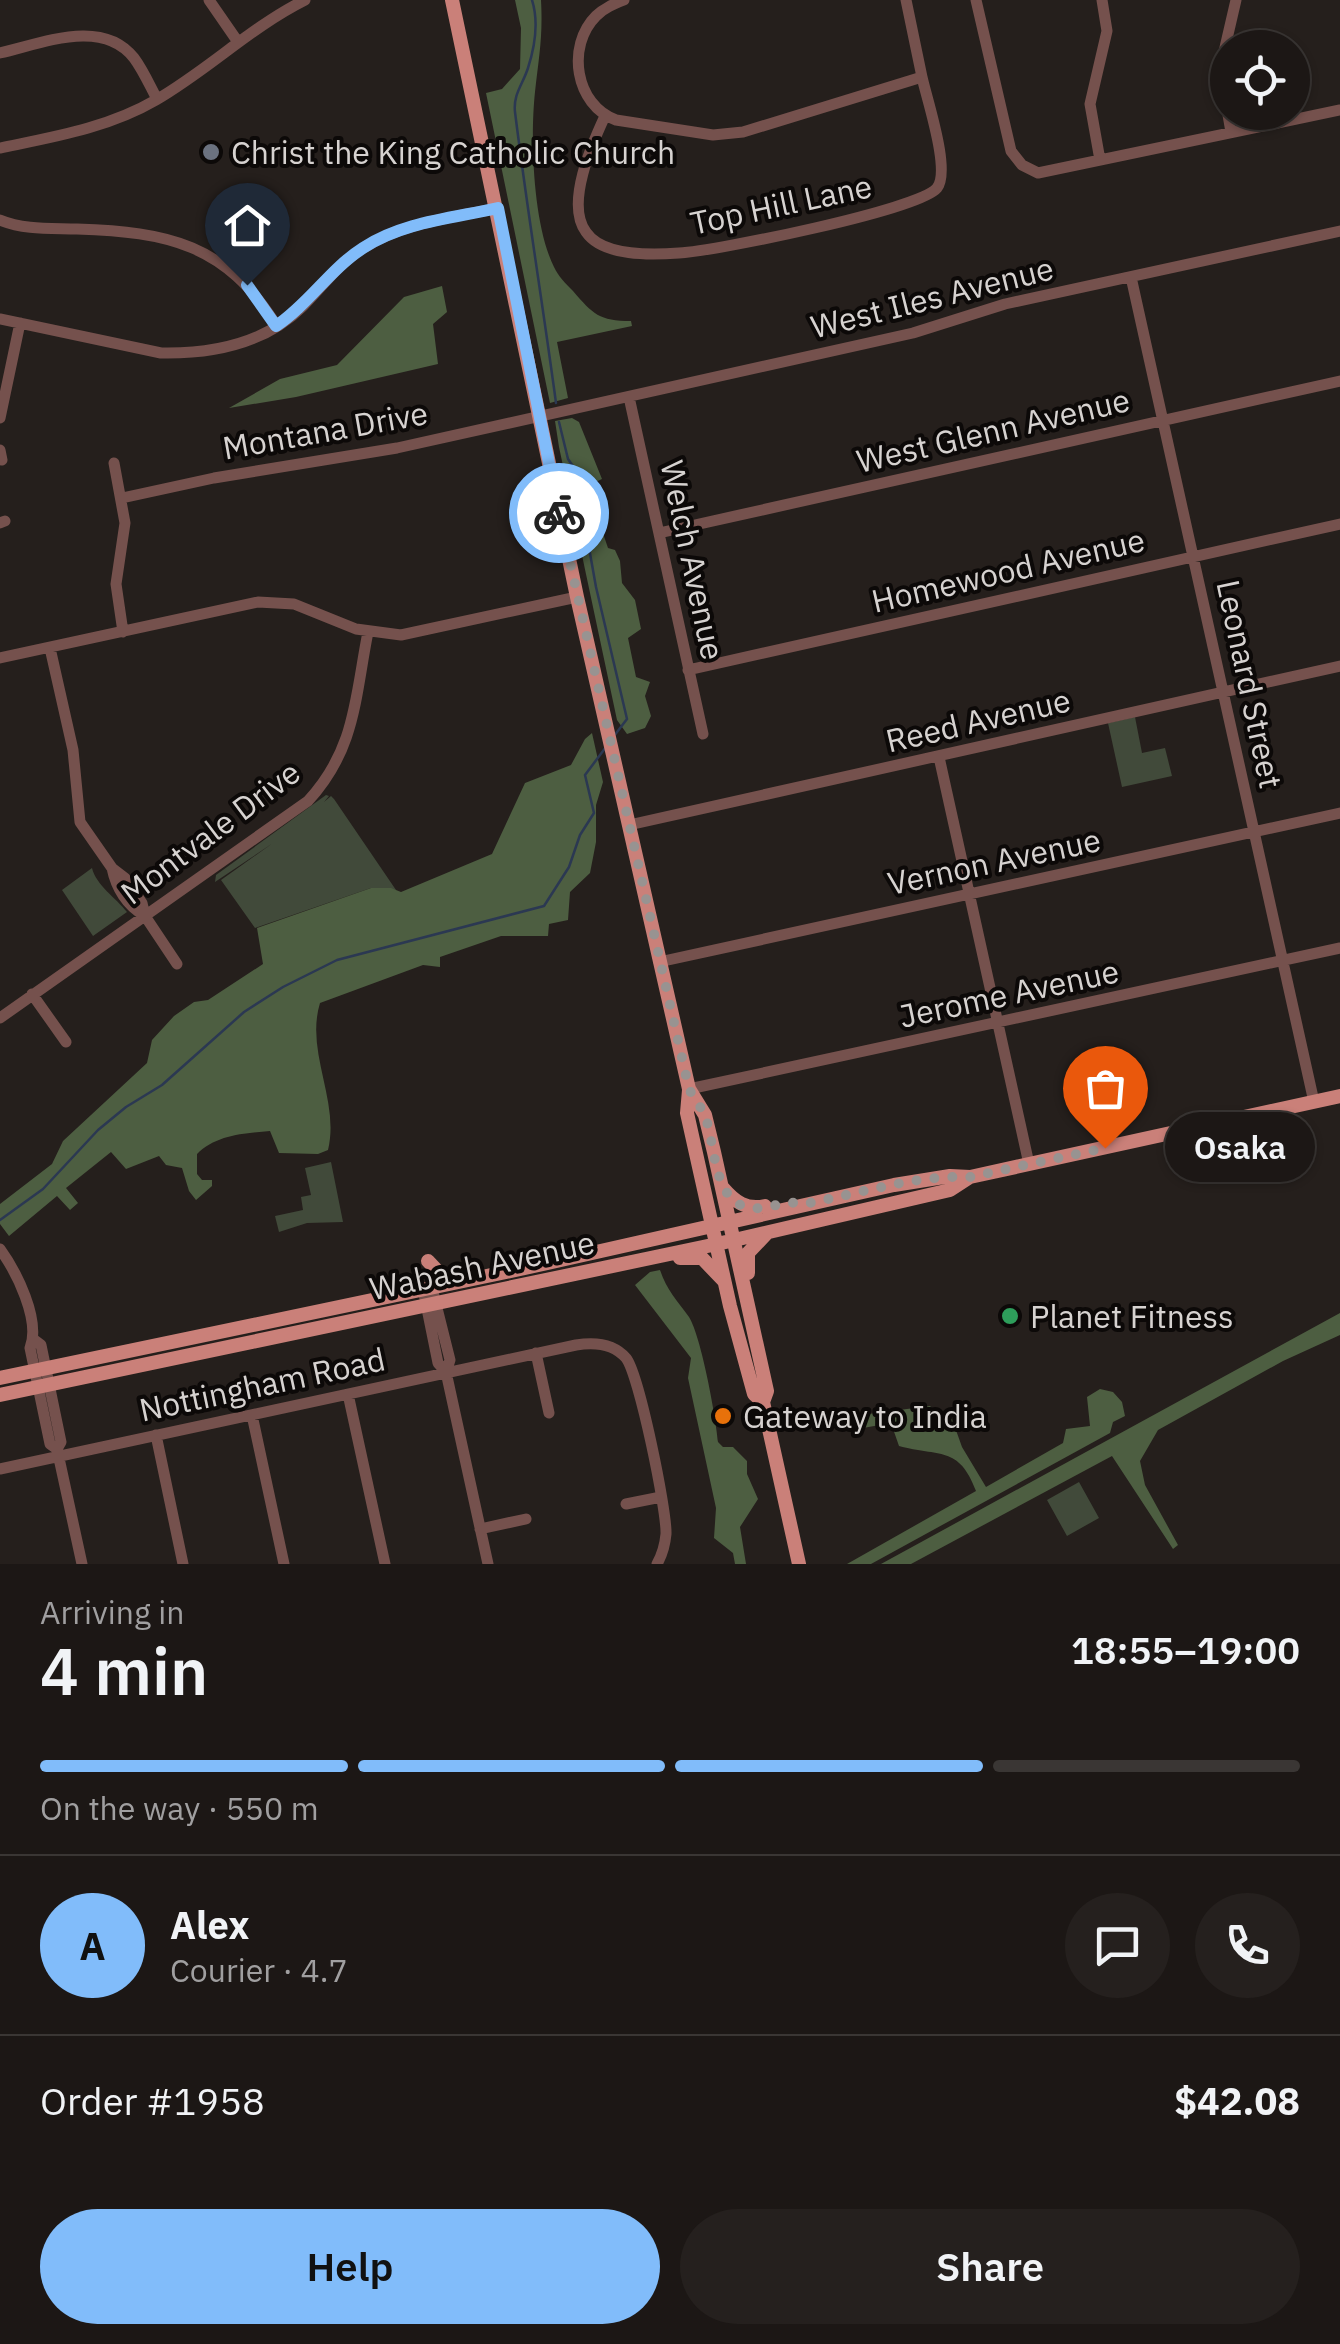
<!DOCTYPE html>
<meta charset="utf-8">
<style>
:root{--surface:#1c1715;--page:#25201e;--text:#f1f3f6;--muted:#a09fa0;--line:#3a3634;--accent:#81bcfa}
body{margin:0;font-family:"IBM Plex Sans",sans-serif;background:var(--page);color:var(--text);height:100vh;display:flex;flex-direction:column;font-size:38px;white-space:nowrap}
*{box-sizing:border-box;margin:0}
p{font-size:32px;color:var(--muted)}
.icon{flex:none;width:55px;height:55px;fill:none;stroke:currentColor;stroke-width:2;stroke-linecap:round;stroke-linejoin:round}
.map{position:relative;height:1564px;overflow:hidden}
.sheet{display:flex;flex-direction:column;background:var(--surface);flex:1}
.sheet>*{flex:none}
.buttons{position:absolute;left:1210px;top:30px;display:grid;gap:20px}
.buttons a{display:grid;place-items:center;width:100px;height:100px;border-radius:50%;background:var(--surface);box-shadow:0 2px 8px #0004,0 0 0 2px var(--line);font-size:50px}
.pin{position:absolute;display:grid;place-items:center;width:85px;height:85px;color:#fff;margin:-102px -42px;border-radius:50% 50% 50% 0;rotate:-45deg;box-shadow:0 0 10px #0007}
.pin .icon{rotate:45deg}
.courier{position:absolute;display:grid;place-items:center;width:100px;height:100px;margin:-50px;border:8px solid #81bcfa;border-radius:50%;background:#fff;color:#222;box-shadow:0 2px 12px #0007}
.bubble{position:absolute;height:70px;border-radius:35px;background:var(--surface);box-shadow:0 2px 8px #0004,0 0 0 2px var(--line);font-size:32px;font-weight:600;line-height:70px;text-align:center}
.summary em{font-style:normal;font-weight:600}
.summary div{display:flex;flex-direction:column-reverse}
.summary{display:flex;align-items:center;justify-content:space-between;height:170px;padding:0 40px}
h1{font-size:65px;font-weight:600;line-height:75px}
.bar{display:grid;grid-template-columns:repeat(4,1fr);gap:15px 10px;align-content:center;height:120px;padding:0 40px}
.bar i{height:12px;border-radius:8px;background:var(--line)}
.bar .current{background:var(--accent)}
.bar p{grid-column:span 4}
.line{display:flex;align-items:center;gap:25px;padding:0 40px;border-top:2px solid var(--line)}
.line div{flex:1}
.round{display:grid;place-items:center;flex:none;width:105px;height:105px;border-radius:52px;background:var(--page)}
.button{display:flex;gap:20px;margin-top:auto;padding:20px 40px}
.button a{flex:1;height:115px;border-radius:60px;background:var(--accent);color:#111;font-size:40px;font-weight:600;line-height:115px;text-align:center}
.button a+a{background:var(--page);color:var(--text)}
.map>svg:first-child{display:block}
.green{fill:#414a3a}
.forest{fill:#4d5e41}
.lines{fill:none;stroke-linecap:round;stroke-linejoin:round}
.stream{stroke:#2b3852;stroke-width:2.5}
.minor{stroke:#75514d;stroke-width:11}
.major{stroke:#ca8079;stroke-width:14}
.done{stroke:#989391;stroke-width:10;stroke-dasharray:0 18}
.route{stroke:#81bcfa;stroke-width:12}
.worship-dot{fill:#6b7280;stroke:#0c0908;stroke-width:4}
.leisure-dot{fill:#2e9e5b;stroke:#0c0908;stroke-width:4}
.food-dot{fill:#e8710a;stroke:#0c0908;stroke-width:4}
.labels{text-anchor:middle;dominant-baseline:central;stroke-width:8;stroke-linejoin:round;paint-order:stroke}
.poi-label{font-size:32px;fill:#d6d2d0;stroke:#0c0908;text-anchor:start}
.street-label{font-size:32px;fill:#d6d2d0;stroke:#0c0908}
</style>
<div class="map">
<svg width="1340" height="1564" viewBox="0 0 1340 1564">
<rect width="100%" height="100%" fill="#251f1c"/>
<!-- green -->
<path class="green" d="M 1135,717 L 1142,753 L 1165,748 L 1172,776 L 1122,787 L 1108,723 Z
M 326,795 L 329,796 L 324,802 L 331,796 L 334,799 L 396,890 L 371,888 L 255,928 L 221,880 L 273,843 L 215,882 L 216,875 Z
M 92,868 C 96,885 116,898 127,912 L 93,936 L 62,890 Z
M 331,1162 L 343,1222 L 307,1223 L 279,1232 L 275,1216 L 303,1210 L 301,1197 L 311,1195 L 305,1168 Z
M 1079,1482 L 1099,1518 L 1067,1536 L 1047,1500 Z"/>
<!-- forest -->
<path class="forest" d="M 515,0 L 541,0 C 543,37 539,56 535,92 C 530,139 533,225 554,267 C 558,276 566,284 573,291 C 593,314 599,321 631,321 L 632,326 L 557,342 L 568,398 L 550,403 L 486,93 L 502,89 L 520,69 L 521,28 Z
M 442,286 L 447,312 L 433,324 L 438,364 L 296,397 L 229,408 L 280,379 L 337,365 L 404,297 Z
M 572,418 L 579,422 L 602,479 L 587,486 L 608,548 L 615,550 L 620,561 L 622,583 L 635,600 L 641,629 L 628,638 L 636,677 L 650,682 L 645,696 L 651,716 L 645,728 L 627,734 L 617,720 L 559,447 L 555,421 Z
M 592,733 L 603,782 L 596,805 L 596,842 L 590,873 L 570,892 L 568,920 L 549,924 L 548,936 L 501,936 L 440,957 L 440,967 L 423,965 L 320,1003 C 305,1052 340,1101 328,1150 L 318,1154 L 279,1153 L 270,1131 C 245,1133 215,1135 197,1154 L 197,1174 L 202,1180 L 212,1180 L 212,1186 L 196,1200 L 189,1191 L 182,1168 L 166,1165 L 159,1156 L 126,1169 L 111,1152 L 66,1188 L 78,1203 L 70,1210 L 57,1196 L 9,1236 L 0,1224 L 0,1204 L 52,1164 L 63,1141 L 147,1063 L 152,1040 L 174,1016 L 194,1002 L 208,1000 L 263,964 L 257,928 L 371,888 L 391,888 L 401,892 L 492,854 L 525,783 L 571,765 L 585,739 Z
M 660,1270 C 667,1291 677,1300 689,1317 C 701,1336 716,1417 718,1442 L 723,1447 L 733,1447 L 747,1461 L 747,1474 L 758,1499 L 740,1527 L 746,1564 L 735,1564 L 733,1553 L 714,1538 L 716,1508 L 688,1378 L 691,1358 L 635,1285 L 650,1272 Z
M 1340,1313 L 1340,1335 L 1283,1361 L 1158,1430 L 1140,1461 L 1145,1485 L 1178,1545 L 1173,1549 L 1112,1456 L 911,1564 L 881,1564 Z
M 1100,1389 L 1113,1392 L 1122,1402 L 1125,1416 L 1113,1422 L 1110,1433 L 871,1564 L 847,1564 L 976,1491 C 959,1445 939,1457 899,1446 L 891,1423 L 863,1428 L 850,1421 L 853,1416 L 930,1406 L 942,1419 L 952,1419 L 962,1447 L 986,1487 L 1063,1443 L 1066,1429 L 1090,1426 L 1087,1397 Z"/>
<g class="lines">
<!-- stream -->
<path class="stream" d="M 532,0 C 539,22 535,46 528,68 C 523,84 513,94 515,112 C 527,209 543,306 556,403
M 559,422 L 568,459 L 575,469 L 596,587 L 627,719 L 614,736
M 0,1220 L 43,1189 L 98,1130 L 126,1107 L 162,1085 L 244,1012 L 283,987 L 337,960 L 544,906 L 569,867 L 580,835 L 594,813 L 585,775 L 606,747"/>
<!-- minor -->
<path class="minor" d="M 209,0 L 238,42
M 624,0 C 614,4 604,8 596,16 C 566,46 575,105 616,120 L 713,135 L 743,132 L 922,77 L 906,0
M 976,0 L 1011,151 L 1022,165 L 1038,173 L 1340,110
M 0,53 C 41,44 102,17 134,58 C 143,70 150,86 157,99
M 605,116 C 592,144 565,204 586,232 C 603,257 652,255 679,253 C 715,251 919,210 937,188 C 951,171 927,100 922,77
M 1231,132 L 1220,69 L 1236,0
M 0,148 C 53,137 108,128 156,100 C 208,70 251,27 305,0
M 1100,160 L 1090,104 L 1107,31 L 1102,0
M 0,220 C 24,230 52,228 77,229 C 168,232 226,244 276,325
M 1131,277 L 1314,1102
M 0,319 L 161,353 C 212,354 265,344 303,306 C 323,286 340,262 365,247 C 403,223 454,217 498,208
M 629,397 L 703,734
M 0,418 L 20,323
M 0,450 L 2,460
M 114,463 L 125,523 L 116,584 L 123,632
M 122,498 L 214,478 L 397,448 L 913,333 L 1005,304 L 1340,231
M 0,523 L 5,521
M 659,533 L 1340,381
M 50,648 L 73,750 L 80,822 L 112,868 L 125,878 L 142,903 L 145,916 L 177,964
M 0,658 L 258,602 L 294,604 L 356,629 L 401,635 L 577,597
M 688,670 L 1340,524
M 939,757 L 1029,1164
M 629,825 L 1340,666
M 112,868 C 116,888 127,906 145,916
M 659,962 L 1340,813
M 32,994 L 66,1042
M 0,1018 L 308,801 C 356,749 355,697 368,632
M 689,1089 L 1340,948
M 0,1249 C 16,1271 41,1320 30,1348 L 50,1444 L 57,1449
M 432,1288 L 450,1360 L 446,1372 L 488,1564
M 423,1289 L 438,1363 L 446,1372
M 33,1339 L 41,1345 L 61,1442 L 57,1449 L 82,1564
M 536,1353 L 549,1413
M 348,1394 L 385,1564
M 252,1415 L 284,1564
M 156,1435 L 183,1564
M 0,1469 L 576,1345 C 594,1342 613,1343 626,1358 C 639,1374 667,1511 666,1534 C 665,1545 662,1555 657,1564
M 626,1504 L 661,1497
M 480,1529 L 526,1519"/>
<!-- major -->
<path class="major" d="M 452,0 L 577,597 L 689,1089 L 705,1115 L 714,1152 L 767,1391 L 763,1402 L 799,1564
M 689,1090 L 687,1113 L 730,1306 L 754,1394 L 763,1402
M 723,1188 C 735,1202 746,1210 765,1206
M 680,1258 L 702,1258 L 723,1280
M 428,1261 L 443,1277 L 460,1275
M 748,1273 L 748,1253 L 767,1233
M 0,1378 L 525,1268 L 894,1185 L 950,1176 L 970,1177 L 1340,1096
M 0,1395 L 717,1244 L 950,1190 L 970,1177"/>
</g>
<g class="lines">
<!-- done -->
<path class="done" d="M 559,513 L 689,1089 C 694,1098 701,1107 705,1116 C 716,1144 712,1203 751,1208 C 770,1210 785,1199 804,1204 C 859,1194 914,1175 970,1177 L 1105,1148"/>
<!-- route -->
<path class="route" d="M 247,285 L 276,326 C 309,304 330,269 363,248 C 402,222 454,218 498,208 L 559,513"/>
</g>
<!-- markers -->
<circle class="worship-dot" cx="211" cy="152" r="10"/>
<circle class="leisure-dot" cx="1010" cy="1316" r="10"/>
<circle class="food-dot" cx="723" cy="1416" r="10"/>
<g class="labels">
<!-- poi labels -->
<g class="poi-label">
<text x="231" y="152">Christ the King Catholic Church</text>
<text x="1030" y="1316">Planet Fitness</text>
<text x="743" y="1416">Gateway to India</text>
</g>
<!-- street labels -->
<g class="street-label">
<text transform="translate(781 204) rotate(-12)">Top Hill Lane</text>
<text transform="translate(932 297) rotate(-14)">West Iles Avenue</text>
<text transform="translate(325 430) rotate(-10)">Montana Drive</text>
<text transform="translate(993 430) rotate(-13)">West Glenn Avenue</text>
<text transform="translate(693 560) rotate(78)">Welch Avenue</text>
<text transform="translate(1008 570) rotate(-13)">Homewood Avenue</text>
<text transform="translate(1250 684) rotate(78)">Leonard Street</text>
<text transform="translate(978 720) rotate(-13)">Reed Avenue</text>
<text transform="translate(210 832) rotate(-37)">Montvale Drive</text>
<text transform="translate(994 861) rotate(-12)">Vernon Avenue</text>
<text transform="translate(1009 993) rotate(-12)">Jerome Avenue</text>
<text transform="translate(482 1265) rotate(-12)">Wabash Avenue</text>
<text transform="translate(262 1384) rotate(-12)">Nottingham Road</text>
</g>
</g>
</svg>
<div class="buttons">
<a><svg class="icon" aria-label="locate" viewBox="0 0 24 24"><circle cx="12" cy="12" r="6"/><path d="M12 2v4M12 18v4M2 12h4M18 12h4"/></svg></a>
</div>
<div class="pin" style="left:1105px;top:1148px;background:#ea580c"><svg class="icon" aria-label="bag" viewBox="0 0 24 24"><path d="M5 8h14l-1 12H6zM9 8a3 3 0 0 1 6 0"/></svg></div>
<div class="pin" style="left:247px;top:285px;background:#1f2937"><svg class="icon" aria-label="home" viewBox="0 0 24 24"><path d="M3 11l9-7 9 7M6 9v11h12V9"/></svg></div>
<div class="courier" style="left:559px;top:513px"><svg class="icon" aria-label="bike" viewBox="0 0 24 24"><circle cx="6" cy="16" r="4"/><circle cx="18" cy="16" r="4"/><path d="M6 16l4-8h5l3 8M10 8l3 8H6M13 5h3"/></svg></div>
<div class="bubble" style="left:1165px;top:1112px;width:150px">Osaka</div>
</div>
<section class="sheet">
<div class="summary"><div><h1>4 min</h1><p>Arriving in</p></div><em>18:55–19:00</em></div>
<div class="bar"><i class="current"></i><i class="current"></i><i class="current"></i><i></i><p>On the way · 550 m</p></div>
<div class="line" style="height:180px"><b class="round" style="background:var(--accent);color:#111">A</b><div><b>Alex</b><p>Courier · 4.7</p></div><a class="round"><svg class="icon" aria-label="chat" viewBox="0 0 24 24"><path d="M4 5h16v11H9l-5 4z"/></svg></a><a class="round"><svg class="icon" aria-label="phone" viewBox="0 0 24 24"><path d="M5 4h4l2 5-3 2q2 4 5 5l2-3 5 2v4C11 20 4 13 5 4z"/></svg></a></div>
<div class="line" style="height:130px"><div>Order #1958</div><b>$42.08</b></div>
<div class="button"><a>Help</a><a>Share</a></div>
</section>
